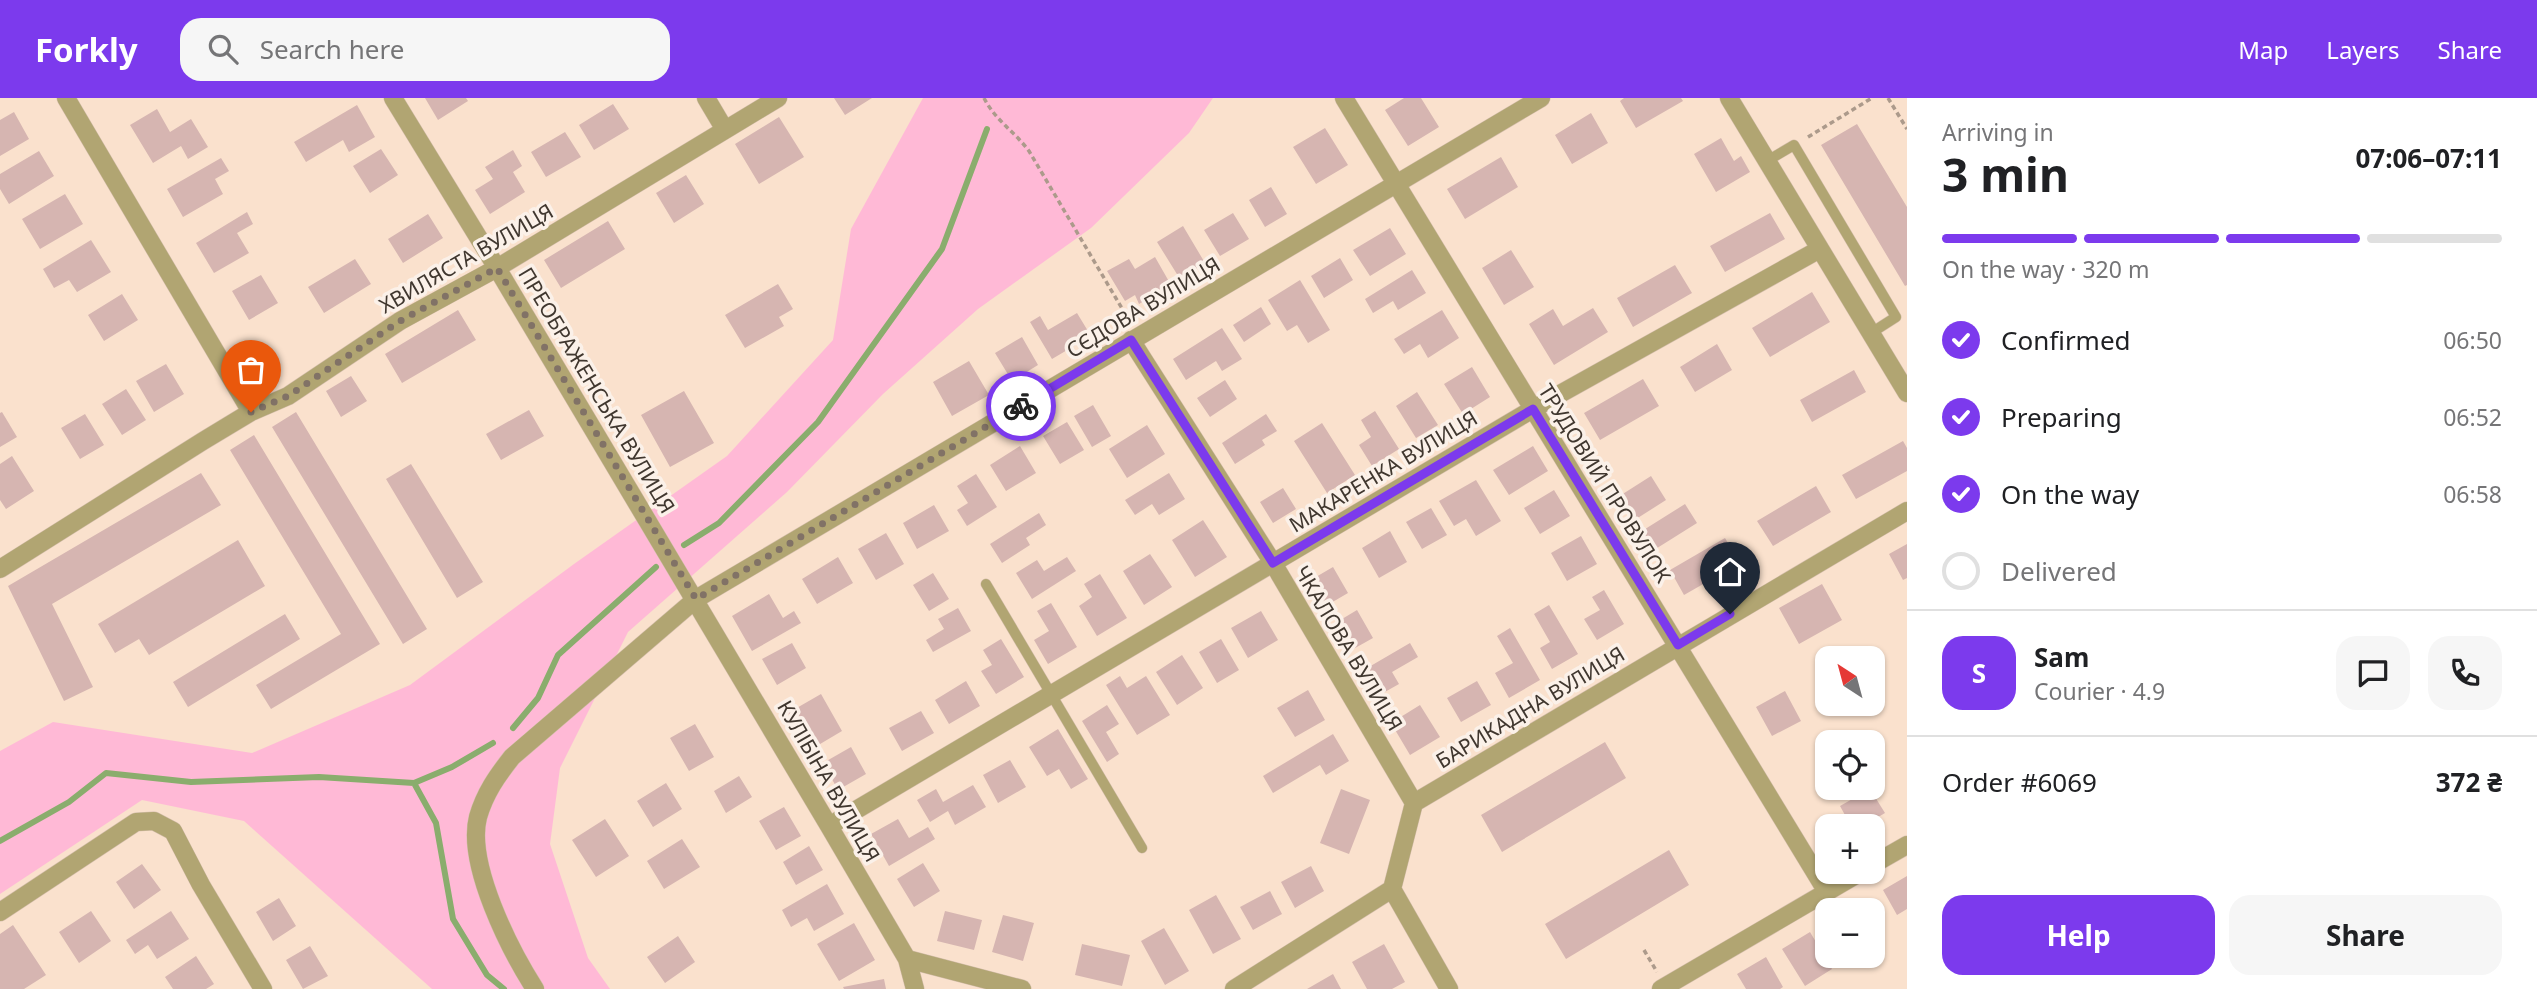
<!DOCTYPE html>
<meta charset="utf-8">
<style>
:root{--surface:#fff;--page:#f6f6f6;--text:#202124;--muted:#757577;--line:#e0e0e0;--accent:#7c3aed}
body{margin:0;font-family:"Noto Sans",sans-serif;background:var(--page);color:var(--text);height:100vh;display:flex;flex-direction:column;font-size:26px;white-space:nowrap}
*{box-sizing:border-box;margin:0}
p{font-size:23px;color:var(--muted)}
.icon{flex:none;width:38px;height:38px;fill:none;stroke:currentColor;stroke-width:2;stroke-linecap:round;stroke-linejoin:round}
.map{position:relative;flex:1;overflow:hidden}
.panel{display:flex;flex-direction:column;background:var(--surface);width:630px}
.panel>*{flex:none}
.needle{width:46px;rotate:324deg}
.controls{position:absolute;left:1815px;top:548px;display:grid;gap:14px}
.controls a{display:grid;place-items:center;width:70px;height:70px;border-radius:14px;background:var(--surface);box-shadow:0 2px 5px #0004;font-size:35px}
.pin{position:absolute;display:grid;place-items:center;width:60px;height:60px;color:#fff;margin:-72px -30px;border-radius:50% 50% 50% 0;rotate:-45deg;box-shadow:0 0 7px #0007}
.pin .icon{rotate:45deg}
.courier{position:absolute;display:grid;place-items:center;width:70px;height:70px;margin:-35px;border:5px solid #7c3aed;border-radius:50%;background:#fff;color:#222;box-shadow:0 2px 9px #0007}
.overview em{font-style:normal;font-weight:700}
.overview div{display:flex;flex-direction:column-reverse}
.overview{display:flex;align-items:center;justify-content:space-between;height:119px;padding:0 35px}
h1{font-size:46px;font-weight:700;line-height:52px}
.bar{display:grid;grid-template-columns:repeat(4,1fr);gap:10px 7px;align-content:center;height:84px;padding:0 35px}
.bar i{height:9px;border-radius:5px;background:var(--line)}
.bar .active{background:var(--accent)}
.bar p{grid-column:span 4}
.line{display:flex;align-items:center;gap:18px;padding:0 35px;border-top:2px solid var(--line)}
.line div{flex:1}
.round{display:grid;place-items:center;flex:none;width:74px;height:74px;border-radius:21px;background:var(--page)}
ol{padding:0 35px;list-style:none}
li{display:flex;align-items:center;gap:21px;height:77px}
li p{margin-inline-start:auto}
li .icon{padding:7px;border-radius:50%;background:var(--accent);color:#fff;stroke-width:4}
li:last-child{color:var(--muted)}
li i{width:38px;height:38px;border:4px solid var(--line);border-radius:50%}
.cta{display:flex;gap:14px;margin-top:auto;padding:14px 35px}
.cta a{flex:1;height:80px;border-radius:21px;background:var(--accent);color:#fff;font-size:28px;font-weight:700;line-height:80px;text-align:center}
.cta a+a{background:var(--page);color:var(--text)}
header{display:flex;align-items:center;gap:42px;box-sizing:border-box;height:98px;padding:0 35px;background:var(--accent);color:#fff}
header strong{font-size:33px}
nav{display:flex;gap:38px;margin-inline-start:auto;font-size:24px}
.search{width:490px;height:63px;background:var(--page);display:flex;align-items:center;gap:18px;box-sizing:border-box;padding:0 24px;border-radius:21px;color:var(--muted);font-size:26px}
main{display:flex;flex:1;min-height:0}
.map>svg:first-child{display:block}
.green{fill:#ffb9d6}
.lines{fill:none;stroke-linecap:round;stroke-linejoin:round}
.stream{stroke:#8aad6d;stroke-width:6}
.building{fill:#d6b5b1}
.lane-casing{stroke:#d5bfad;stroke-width:11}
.street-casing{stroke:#d5bfad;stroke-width:19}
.path{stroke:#ac9a8b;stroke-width:3.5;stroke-dasharray:5 3.5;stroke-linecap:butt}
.lane{stroke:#b1a572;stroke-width:10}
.street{stroke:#b1a572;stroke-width:18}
.done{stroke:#817266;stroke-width:7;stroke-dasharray:0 12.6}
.route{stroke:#7c3aed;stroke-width:9}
.labels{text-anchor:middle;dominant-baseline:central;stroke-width:7;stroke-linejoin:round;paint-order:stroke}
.street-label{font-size:21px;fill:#40372f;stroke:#fbf1e9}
</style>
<header>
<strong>Forkly</strong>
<div class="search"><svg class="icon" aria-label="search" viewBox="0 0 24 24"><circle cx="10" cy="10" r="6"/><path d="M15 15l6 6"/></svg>Search here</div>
<nav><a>Map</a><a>Layers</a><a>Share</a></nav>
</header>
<main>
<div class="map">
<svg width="1907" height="891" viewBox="0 0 1907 891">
<rect width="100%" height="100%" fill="#fae1cd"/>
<!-- green -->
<path class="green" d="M 923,0 L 1213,0 L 1189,35 L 1091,130 L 978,211 L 883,296 L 787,394 L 628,534 L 560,670 L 550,746 L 588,860 L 610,891 L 432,891 L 244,723 L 142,702 L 0,796 L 0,653 L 53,624 L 252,655 L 410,587 L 574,466 L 727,358 L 833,242 L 851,131 Z"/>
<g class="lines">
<!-- stream -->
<path class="stream" d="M 684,447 L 719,425 L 818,324 L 942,151 L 987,31
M 513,630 L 538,600 L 558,557 L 656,469
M 414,685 L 436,725 L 453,821 L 487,877 L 504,891
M 0,743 L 69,704 L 106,675 L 191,684 L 319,679 L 414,685 L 452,669 L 493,645"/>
</g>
<!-- building -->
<path class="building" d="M 425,0 L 466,0 L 468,3 L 438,22 Z
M 834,0 L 872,0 L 845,17 Z
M 1404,0 L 1421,0 L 1439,29 L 1408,48 L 1385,12 Z
M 1624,0 L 1681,0 L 1683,3 L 1636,30 L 1620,3 Z
M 613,6 L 629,31 L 594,52 L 579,27 Z
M 357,7 L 375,39 L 349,54 L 343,42 L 306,64 L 294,44 Z
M 157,11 L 170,34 L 191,21 L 208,49 L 188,61 L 181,48 L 153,65 L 130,27 Z
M 14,14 L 29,41 L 0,58 L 0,22 Z
M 1591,15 L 1608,45 L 1572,66 L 1555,37 Z
M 779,19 L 804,59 L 759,86 L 735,46 Z
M 1857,26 L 1907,109 L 1907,187 L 1905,188 L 1821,47 Z
M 1325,30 L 1348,67 L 1316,86 L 1293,49 Z
M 565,34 L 581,59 L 546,79 L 531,54 Z
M 1721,40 L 1734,63 L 1741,58 L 1750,74 L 1716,94 L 1694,56 Z
M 381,51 L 398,77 L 370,95 L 353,68 Z
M 513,52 L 522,68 L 513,74 L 525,94 L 490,116 L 475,92 L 493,81 L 485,69 Z
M 39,53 L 54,78 L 9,106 L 0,91 L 0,76 Z
M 1501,59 L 1518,89 L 1465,121 L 1447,91 Z
M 221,60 L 229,73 L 215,81 L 223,96 L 183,119 L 167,91 Z
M 686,77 L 704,106 L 674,125 L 656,95 Z
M 1271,89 L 1287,116 L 1265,129 L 1249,102 Z
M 65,96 L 83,126 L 40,151 L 22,121 Z
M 247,114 L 253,126 L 237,135 L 249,155 L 214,175 L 196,145 Z
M 1233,115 L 1249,141 L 1220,158 L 1204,132 Z
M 1770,115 L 1785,141 L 1725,174 L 1710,148 Z
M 428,116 L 443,140 L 403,165 L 388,141 Z
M 608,123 L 625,151 L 561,190 L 544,162 Z
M 1183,128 L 1205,165 L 1180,181 L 1157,144 Z
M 1390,130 L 1406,156 L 1370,178 L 1353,152 Z
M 91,142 L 111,174 L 77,194 L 69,182 L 54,190 L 43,171 Z
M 1511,152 L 1534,189 L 1504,207 L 1482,170 Z
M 1155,159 L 1171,187 L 1139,206 L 1135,197 L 1125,203 L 1107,173 L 1129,161 L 1135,171 Z
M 1340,160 L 1353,182 L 1324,200 L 1311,178 Z
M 355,161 L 371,186 L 324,215 L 308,189 Z
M 1675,167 L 1692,195 L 1633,229 L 1617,200 Z
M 1412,172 L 1426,195 L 1398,212 L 1393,203 L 1373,215 L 1365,201 Z
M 261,177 L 278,205 L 249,222 L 232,193 Z
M 1300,182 L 1330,232 L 1308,245 L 1297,227 L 1287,233 L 1268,202 Z
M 778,186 L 793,211 L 779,219 L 784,228 L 745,250 L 725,217 Z
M 1812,194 L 1830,224 L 1770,259 L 1752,230 Z
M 122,196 L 138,222 L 104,243 L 88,217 Z
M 1261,209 L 1271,226 L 1244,244 L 1233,227 Z
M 1593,210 L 1608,234 L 1554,267 L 1529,226 L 1553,211 L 1563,228 Z
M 458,212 L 476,242 L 402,285 L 385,256 Z
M 1442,212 L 1459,240 L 1428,260 L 1420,246 L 1404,256 L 1394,241 Z
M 1077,215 L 1091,238 L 1052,261 L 1030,224 L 1040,218 L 1048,232 Z
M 1222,230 L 1242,261 L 1222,273 L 1216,263 L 1186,282 L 1173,261 Z
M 1022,239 L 1038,267 L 1012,283 L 995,255 Z
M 1717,246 L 1732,272 L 1695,294 L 1680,269 Z
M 969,263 L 989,297 L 952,318 L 933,284 Z
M 166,266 L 184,296 L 154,314 L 136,283 Z
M 1472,269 L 1490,299 L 1463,316 L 1444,286 Z
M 1854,272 L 1866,294 L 1812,324 L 1800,302 Z
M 351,278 L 367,303 L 341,319 L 326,293 Z
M 1643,281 L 1659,308 L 1600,342 L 1584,315 Z
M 1225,282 L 1237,301 L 1210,319 L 1197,300 Z
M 126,291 L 146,322 L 122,337 L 102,306 Z
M 684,293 L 714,345 L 670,369 L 641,317 Z
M 1417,294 L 1438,327 L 1416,340 L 1396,308 Z
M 1093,307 L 1111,338 L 1092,349 L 1074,318 Z
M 529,312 L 544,338 L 501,362 L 486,336 Z
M 1375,313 L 1399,351 L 1372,368 L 1359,347 L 1371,339 L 1361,322 Z
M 2,314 L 17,339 L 0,349 L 0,315 Z
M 296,314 L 427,531 L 403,546 L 272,329 Z
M 85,316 L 104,347 L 80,361 L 61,330 Z
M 1266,316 L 1277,333 L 1262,342 L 1265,347 L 1235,366 L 1222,345 Z
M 1067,324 L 1084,352 L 1060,366 L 1043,338 Z
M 1322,325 L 1355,377 L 1327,395 L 1294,343 Z
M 1147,327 L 1165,356 L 1127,380 L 1109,351 Z
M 254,337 L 380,546 L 271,611 L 256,587 L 341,536 L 230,352 Z
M 1903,343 L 1907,350 L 1907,373 L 1856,401 L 1842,377 Z
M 1020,348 L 1036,375 L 1006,393 L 990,367 Z
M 1533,348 L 1548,373 L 1509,397 L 1493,372 Z
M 12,358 L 34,393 L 6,411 L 0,402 L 0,366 Z
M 411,366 L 483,484 L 457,500 L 386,381 Z
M 201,375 L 221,407 L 52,506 L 93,589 L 64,603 L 8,488 Z
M 1169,375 L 1185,401 L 1159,417 L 1152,406 L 1135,417 L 1125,402 Z
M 976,376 L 997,409 L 967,428 L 957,412 L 968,405 L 957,388 Z
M 1651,378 L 1666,402 L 1633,423 L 1618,399 Z
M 1476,382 L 1501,423 L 1476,438 L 1466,421 L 1454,428 L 1439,403 Z
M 1816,388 L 1831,414 L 1773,448 L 1757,423 Z
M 1283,390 L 1296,411 L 1273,425 L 1260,404 Z
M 1554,392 L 1570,418 L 1540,436 L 1524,410 Z
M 1685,406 L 1697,425 L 1654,452 L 1642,433 Z
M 934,407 L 949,433 L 917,451 L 903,425 Z
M 1431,410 L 1447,437 L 1422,451 L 1406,424 Z
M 1039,415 L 1046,427 L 1026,440 L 1030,447 L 1002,465 L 990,446 Z
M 1203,422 L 1227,459 L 1195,479 L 1172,442 Z
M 1390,433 L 1407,464 L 1379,480 L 1362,450 Z
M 886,435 L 904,466 L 876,482 L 858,451 Z
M 1581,438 L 1597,466 L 1567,483 L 1551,455 Z
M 1725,440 L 1740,465 L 1684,497 L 1670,472 Z
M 238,442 L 265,488 L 149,557 L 139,541 L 115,555 L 98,526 Z
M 1907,446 L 1907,480 L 1903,482 L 1889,456 Z
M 1150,456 L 1172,489 L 1144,507 L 1123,473 Z
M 838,459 L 853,485 L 817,506 L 802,481 Z
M 1067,459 L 1076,473 L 1032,501 L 1016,475 L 1037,462 L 1044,473 Z
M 1333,469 L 1348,495 L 1324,509 L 1309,483 Z
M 933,475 L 949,501 L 929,513 L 913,487 Z
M 1100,476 L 1127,520 L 1097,538 L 1079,508 L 1092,499 L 1084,486 Z
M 1822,486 L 1842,522 L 1799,546 L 1779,510 Z
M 1604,492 L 1624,526 L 1597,542 L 1584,521 L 1600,512 L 1592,499 Z
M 769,496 L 783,520 L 794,513 L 801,525 L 752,553 L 732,518 Z
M 1051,505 L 1077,549 L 1048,566 L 1034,542 L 1049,533 L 1037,513 Z
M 1549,507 L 1578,556 L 1552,571 L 1540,550 L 1550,544 L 1534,516 Z
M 958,510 L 971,533 L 933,554 L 926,542 L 944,531 L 938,521 Z
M 1357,512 L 1373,540 L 1348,554 L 1332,527 Z
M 1261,513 L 1278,542 L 1248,560 L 1231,530 Z
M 285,516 L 300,541 L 188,609 L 173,584 Z
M 1510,530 L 1540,582 L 1509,600 L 1495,575 L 1513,565 L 1497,538 Z
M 1001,541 L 1024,579 L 996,596 L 981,573 L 992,567 L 983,552 Z
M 1221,541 L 1239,572 L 1217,585 L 1199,554 Z
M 792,545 L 806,570 L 777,587 L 762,561 Z
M 1410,545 L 1418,559 L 1392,574 L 1399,586 L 1376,599 L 1362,573 Z
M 1182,557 L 1203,590 L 1177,607 L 1156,574 Z
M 1120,578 L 1127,590 L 1146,578 L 1170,617 L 1137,637 L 1106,587 Z
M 966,583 L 980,608 L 949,626 L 935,602 Z
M 1477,583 L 1491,607 L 1461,624 L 1447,600 Z
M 1308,592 L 1325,622 L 1295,639 L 1277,610 Z
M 1785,593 L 1801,623 L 1772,638 L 1756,609 Z
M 821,596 L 842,633 L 810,652 L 788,615 Z
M 1107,607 L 1119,626 L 1106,634 L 1119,656 L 1107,664 L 1082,623 Z
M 1420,607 L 1440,639 L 1410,657 L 1391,625 Z
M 921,613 L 934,635 L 902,653 L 889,630 Z
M 695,626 L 714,659 L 689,673 L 670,640 Z
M 1058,631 L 1088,681 L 1071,691 L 1059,671 L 1047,678 L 1029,649 Z
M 1333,636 L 1349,663 L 1326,677 L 1320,667 L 1273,695 L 1263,678 Z
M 1605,644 L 1626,680 L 1502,754 L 1481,717 Z
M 851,649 L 866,676 L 838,692 L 823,665 Z
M 1010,662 L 1026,689 L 998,705 L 983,677 Z
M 739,678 L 752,699 L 726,715 L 714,693 Z
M 666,685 L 682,711 L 653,729 L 637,703 Z
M 973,687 L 986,709 L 955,727 L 948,713 L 930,724 L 917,702 L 936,691 L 943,704 Z
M 1341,691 L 1370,702 L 1349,756 L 1320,745 Z
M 1870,691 L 1885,715 L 1863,728 L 1851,728 L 1840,708 Z
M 784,709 L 801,738 L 776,752 L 759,723 Z
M 605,721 L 629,758 L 596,779 L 572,742 Z
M 898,721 L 909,740 L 928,729 L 935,741 L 889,768 L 871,736 Z
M 682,741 L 700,769 L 664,791 L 647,763 Z
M 809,748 L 823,772 L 796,787 L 783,764 Z
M 1669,752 L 1689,787 L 1566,861 L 1545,826 Z
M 923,765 L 940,793 L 914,809 L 897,781 Z
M 142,766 L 161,792 L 134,811 L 116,784 Z
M 1311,768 L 1324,793 L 1295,810 L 1281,784 Z
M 1907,778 L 1907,811 L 1897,817 L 1883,792 Z
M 827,786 L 844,816 L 814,833 L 807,820 L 791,829 L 782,812 Z
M 1270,793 L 1282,816 L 1253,832 L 1240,809 Z
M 1216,797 L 1241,841 L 1213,856 L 1189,812 Z
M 279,800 L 296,828 L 273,843 L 256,814 Z
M 91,813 L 111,843 L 79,865 L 59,834 Z
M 171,813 L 189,841 L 157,861 L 148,847 L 135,856 L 126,842 Z
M 945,813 L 982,822 L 974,852 L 937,843 Z
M 1003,817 L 1034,825 L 1023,863 L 992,854 Z
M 854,825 L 875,862 L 839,883 L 817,846 Z
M 13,827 L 46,877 L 24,891 L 0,891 L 0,836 Z
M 1164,830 L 1189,873 L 1165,887 L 1141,843 Z
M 1810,834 L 1832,871 L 1805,888 L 1782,851 Z
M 678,838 L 695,864 L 665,885 L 647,859 Z
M 1082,846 L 1130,857 L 1122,888 L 1075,877 Z
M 1384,846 L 1405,884 L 1392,891 L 1367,891 L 1352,864 Z
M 310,848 L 328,878 L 303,891 L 286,862 Z
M 196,858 L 214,886 L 206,891 L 173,891 L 165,879 Z
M 1766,859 L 1783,889 L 1780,891 L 1746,891 L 1737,876 Z
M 1333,876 L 1341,891 L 1307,891 Z
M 884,881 L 886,891 L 844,891 L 843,889 Z"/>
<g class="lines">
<!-- lane casing -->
<g class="lane-casing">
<path id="lane" d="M 1767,63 L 1794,47 L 1896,219 L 1871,235
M 986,486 L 1142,750"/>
</g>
<!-- street casing -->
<g class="street-casing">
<path id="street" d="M 66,0 L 251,314
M 393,0 L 497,170 L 829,728 L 907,861 L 915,891
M 706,0 L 725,32
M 1344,0 L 1827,794
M 1729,0 L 1907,295
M 1131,242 L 1273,465 L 1414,705
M 0,471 L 203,343 L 251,314 L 288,298 L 400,223 L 497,170 L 778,0
M 829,728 L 1533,311 L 1820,151
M 1872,767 L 1907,747
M 1392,791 L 1449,891
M 0,814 L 136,724 L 154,723 L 173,733 L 201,787 L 263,891
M 907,861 L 1022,891
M 535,891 C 510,852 466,766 478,719 C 485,695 497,678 512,659 L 696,501 L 1541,0
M 1234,891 L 1392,791 L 1414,705 L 1907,413
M 1661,891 L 1861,774"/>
</g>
<!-- path -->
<path class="path" d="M 984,0 C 995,22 1015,34 1029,53 L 1130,224
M 1888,0 L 1907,31
M 1808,39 L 1872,0
M 1644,852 L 1657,874"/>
<!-- lane -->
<use href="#lane" class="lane"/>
<!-- street -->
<use href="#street" class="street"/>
</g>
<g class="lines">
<!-- done -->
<path class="done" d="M 251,314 L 288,298 L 400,223 L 497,170 L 696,501 L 1021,308"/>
<!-- route -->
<path class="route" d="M 1021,308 L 1131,242 L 1273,465 L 1533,311 L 1678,547 L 1730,516"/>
</g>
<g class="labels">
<!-- street labels -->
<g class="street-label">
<text transform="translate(466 160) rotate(-30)">ХВИЛЯСТА ВУЛИЦЯ</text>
<text transform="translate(1143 209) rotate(-31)">СЄДОВА ВУЛИЦЯ</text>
<text transform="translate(597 292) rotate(59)">ПРЕОБРАЖЕНСЬКА ВУЛИЦЯ</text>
<text transform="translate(1383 373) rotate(-31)">МАКАРЕНКА ВУЛИЦЯ</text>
<text transform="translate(1605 385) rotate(58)">ТРУДОВИЙ ПРОВУЛОК</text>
<text transform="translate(1349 550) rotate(59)">ЧКАЛОВА ВУЛИЦЯ</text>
<text transform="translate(1530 609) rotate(-31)">БАРИКАДНА ВУЛИЦЯ</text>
<text transform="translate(829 683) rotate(60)">КУЛІБІНА ВУЛИЦЯ</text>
</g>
</g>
</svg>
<div class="controls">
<a><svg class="needle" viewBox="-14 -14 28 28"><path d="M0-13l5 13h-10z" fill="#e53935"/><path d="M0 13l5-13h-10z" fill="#757577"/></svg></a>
<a><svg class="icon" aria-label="locate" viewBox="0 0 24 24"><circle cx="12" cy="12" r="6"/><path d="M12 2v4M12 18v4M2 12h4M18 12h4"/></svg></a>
<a>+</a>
<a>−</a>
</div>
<div class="pin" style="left:251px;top:314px;background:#ea580c"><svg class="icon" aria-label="bag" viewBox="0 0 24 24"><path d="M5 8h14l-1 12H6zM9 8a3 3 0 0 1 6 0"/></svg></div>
<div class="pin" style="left:1730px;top:516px;background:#1f2937"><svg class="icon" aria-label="home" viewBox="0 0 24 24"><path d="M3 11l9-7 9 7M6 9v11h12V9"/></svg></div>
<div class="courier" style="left:1021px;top:308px"><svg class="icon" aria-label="bike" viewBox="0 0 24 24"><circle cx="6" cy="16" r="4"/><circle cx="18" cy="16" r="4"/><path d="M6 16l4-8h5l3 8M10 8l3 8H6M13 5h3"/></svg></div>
</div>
<section class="panel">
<div class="overview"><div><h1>3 min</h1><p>Arriving in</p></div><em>07:06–07:11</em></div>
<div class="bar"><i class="active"></i><i class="active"></i><i class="active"></i><i></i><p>On the way · 320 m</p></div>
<ol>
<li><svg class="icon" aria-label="check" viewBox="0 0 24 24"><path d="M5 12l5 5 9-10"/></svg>Confirmed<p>06:50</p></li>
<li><svg class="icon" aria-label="check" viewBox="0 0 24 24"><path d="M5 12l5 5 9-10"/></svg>Preparing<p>06:52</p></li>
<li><svg class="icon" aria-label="check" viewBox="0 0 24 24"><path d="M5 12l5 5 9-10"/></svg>On the way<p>06:58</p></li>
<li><i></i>Delivered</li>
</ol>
<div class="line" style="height:126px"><b class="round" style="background:var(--accent);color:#fff">S</b><div><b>Sam</b><p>Courier · 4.9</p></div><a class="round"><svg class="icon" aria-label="chat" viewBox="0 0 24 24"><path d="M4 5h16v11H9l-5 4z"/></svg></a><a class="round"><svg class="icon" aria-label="phone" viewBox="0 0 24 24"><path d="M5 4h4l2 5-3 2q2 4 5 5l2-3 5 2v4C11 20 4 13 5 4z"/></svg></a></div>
<div class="line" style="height:91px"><div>Order #6069</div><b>372 ₴</b></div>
<div class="cta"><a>Help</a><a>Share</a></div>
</section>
</main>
